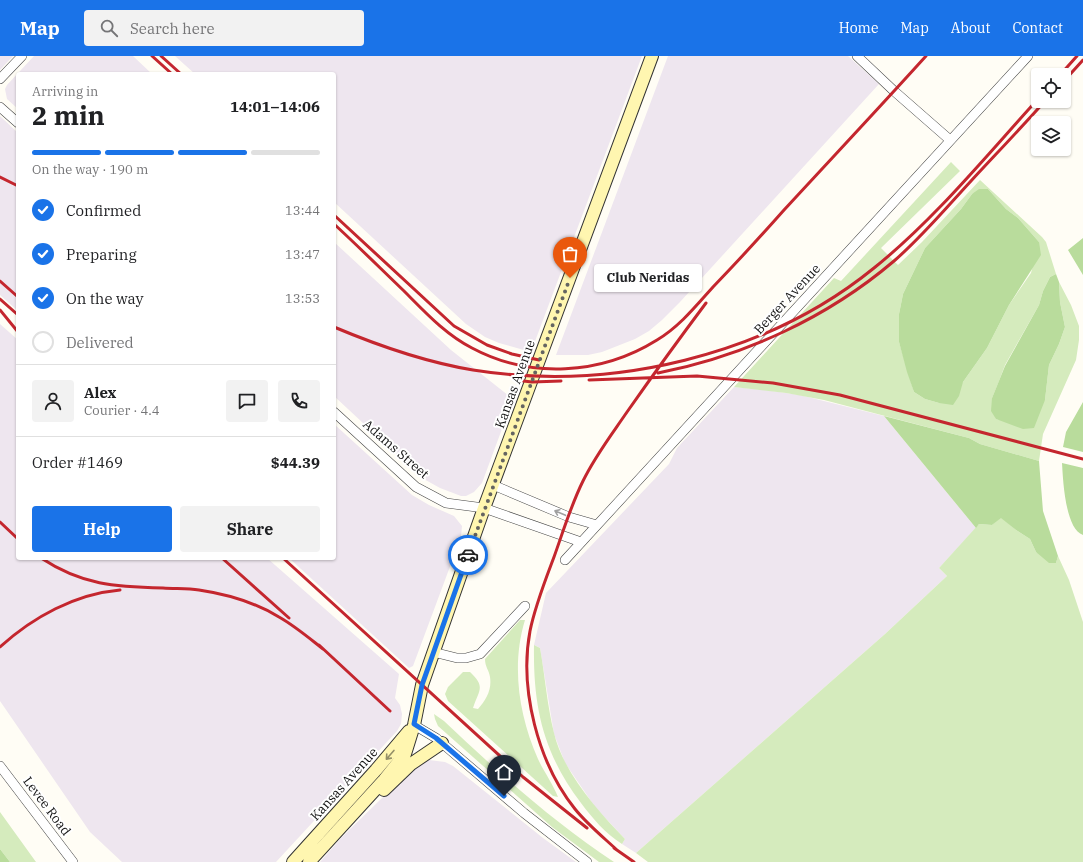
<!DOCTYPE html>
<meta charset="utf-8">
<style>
:root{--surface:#fff;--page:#f2f2f2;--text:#202124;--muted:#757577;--line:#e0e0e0;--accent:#1a73e8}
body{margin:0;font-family:"IBM Plex Serif",serif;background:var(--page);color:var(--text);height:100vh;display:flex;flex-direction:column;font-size:15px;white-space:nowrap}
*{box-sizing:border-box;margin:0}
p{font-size:13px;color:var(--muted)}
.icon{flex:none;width:22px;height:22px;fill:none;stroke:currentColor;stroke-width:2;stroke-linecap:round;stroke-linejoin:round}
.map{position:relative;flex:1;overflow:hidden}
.panel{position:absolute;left:16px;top:16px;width:320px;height:488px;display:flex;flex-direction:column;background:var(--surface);border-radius:4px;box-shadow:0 1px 3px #0004}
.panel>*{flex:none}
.controls{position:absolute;left:1031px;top:12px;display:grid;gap:8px}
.controls a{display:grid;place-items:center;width:40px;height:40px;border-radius:4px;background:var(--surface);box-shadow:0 1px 3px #0004;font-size:20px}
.pin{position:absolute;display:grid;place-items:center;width:34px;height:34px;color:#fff;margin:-41px -17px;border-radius:50% 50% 50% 0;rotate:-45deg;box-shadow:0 0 4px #0007}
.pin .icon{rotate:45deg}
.courier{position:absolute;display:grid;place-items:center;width:40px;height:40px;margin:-20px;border:3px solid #1a73e8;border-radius:50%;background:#fff;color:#222;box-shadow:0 1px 5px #0007}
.bubble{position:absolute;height:28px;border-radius:4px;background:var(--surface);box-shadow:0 1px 3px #0004;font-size:13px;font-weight:700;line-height:28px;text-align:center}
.overview em{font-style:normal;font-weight:700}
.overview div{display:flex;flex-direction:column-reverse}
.overview{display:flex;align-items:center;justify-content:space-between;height:68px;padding:0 16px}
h1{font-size:26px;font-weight:700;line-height:30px}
.bar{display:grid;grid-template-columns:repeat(4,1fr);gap:6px 4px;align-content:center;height:48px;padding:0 16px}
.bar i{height:5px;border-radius:3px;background:var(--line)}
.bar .on{background:var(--accent)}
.bar p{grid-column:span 4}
.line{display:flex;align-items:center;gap:10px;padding:0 16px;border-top:1px solid var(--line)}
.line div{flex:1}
.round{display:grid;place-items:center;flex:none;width:42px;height:42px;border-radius:4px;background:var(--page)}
ol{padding:0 16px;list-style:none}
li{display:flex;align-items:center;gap:12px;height:44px}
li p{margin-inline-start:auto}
li .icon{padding:4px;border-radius:50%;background:var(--accent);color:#fff;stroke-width:4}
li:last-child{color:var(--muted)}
li i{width:22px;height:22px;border:2px solid var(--line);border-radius:50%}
.button{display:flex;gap:8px;margin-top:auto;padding:8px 16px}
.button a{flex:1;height:46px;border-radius:4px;background:var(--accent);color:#fff;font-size:16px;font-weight:700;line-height:46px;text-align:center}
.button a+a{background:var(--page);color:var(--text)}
header{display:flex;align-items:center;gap:24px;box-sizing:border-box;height:56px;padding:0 20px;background:var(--accent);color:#fff}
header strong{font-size:19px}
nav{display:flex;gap:22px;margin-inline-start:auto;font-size:14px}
.search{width:280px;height:36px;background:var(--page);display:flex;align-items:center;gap:10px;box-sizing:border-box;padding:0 14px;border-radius:4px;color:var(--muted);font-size:15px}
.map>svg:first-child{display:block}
.industrial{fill:#eee6ef}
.green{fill:#d5ebbd;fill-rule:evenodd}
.forest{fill:#b9dc9c}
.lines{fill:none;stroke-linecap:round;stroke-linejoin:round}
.minor-casing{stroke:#444;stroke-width:10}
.secondary-casing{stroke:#333;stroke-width:14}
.minor{stroke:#fff;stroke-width:9}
.secondary{stroke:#fff6b0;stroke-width:12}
.rail{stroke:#c4262e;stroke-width:3}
.oneway{stroke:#a0a0a0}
.oneway2{stroke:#948f68}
.done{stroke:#646461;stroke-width:4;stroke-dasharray:0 7.2}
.route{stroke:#1a73e8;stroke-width:5}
.labels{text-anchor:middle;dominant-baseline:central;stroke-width:4;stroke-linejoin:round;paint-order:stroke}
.street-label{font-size:13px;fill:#111;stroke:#fff}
</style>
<header>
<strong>Map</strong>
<div class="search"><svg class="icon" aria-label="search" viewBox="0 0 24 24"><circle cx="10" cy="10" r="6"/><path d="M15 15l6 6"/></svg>Search here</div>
<nav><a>Home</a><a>Map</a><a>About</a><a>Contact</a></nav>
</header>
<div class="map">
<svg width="1083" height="806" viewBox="0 0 1083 806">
<rect width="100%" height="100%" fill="#fffdf5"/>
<!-- industrial -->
<path class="industrial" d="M 0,0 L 13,0 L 0,14 Z
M 34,0 L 133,0 L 152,18 L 18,18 L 18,53 L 7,43 L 5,33 L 7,29 Z
M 175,0 L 642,0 L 531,296 L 499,287 L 485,281 L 466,268 L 334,146 L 334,18 L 195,18 Z
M 668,0 L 848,0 L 879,28 L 680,246 L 662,264 L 649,275 L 635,283 L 602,296 L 588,299 L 556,299 Z
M 0,60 L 18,77 L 18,255 L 0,239 Z
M 334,186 L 451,294 L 513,343 L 482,427 L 474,436 L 466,440 L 461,440 L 440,432 L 422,422 L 334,340 Z
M 0,268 L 18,284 L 18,502 L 267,502 L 399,618 L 395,642 L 400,649 L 402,658 L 401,668 L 397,675 L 276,806 L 122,806 L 90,776 L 0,645 Z
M 734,331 L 765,334 L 800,339 L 884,360 L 976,472 L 939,512 L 947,520 L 885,578 L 636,797 L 622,788 L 625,783 L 595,751 L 565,707 L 554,678 L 540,592 L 534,589 L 546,537 L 669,408 L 677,392 Z
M 334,368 L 412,439 L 429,449 L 454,460 L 462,470 L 461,481 L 413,610 L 409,612 L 289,502 L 334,502 Z
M 429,704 L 445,706 L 453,710 L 543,782 L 576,806 L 320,806 L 342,781 L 419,706 Z"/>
<!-- green -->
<path class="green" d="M 951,106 L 960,115 L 881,192 L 898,209 L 922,186 L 980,124 L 1042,181 L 1046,186 L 1056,218 L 1050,221 L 1043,235 L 1039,249 L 1005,309 L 999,325 L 992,342 L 996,363 L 1005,365 L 1045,344 L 1049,309 L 1059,288 L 1065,271 L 1060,246 L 1059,226 L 1071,249 L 1079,270 L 1079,284 L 1076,304 L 1043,378 L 1039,405 L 980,388 L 969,382 L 824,344 L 786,337 L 734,331 L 834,222 L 841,225 ZM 988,133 L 1006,153 L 1018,162 L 1039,186 L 1031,217 L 1009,249 L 987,292 L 963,326 L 939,347 L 925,343 L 914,336 L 899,286 L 899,258 L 903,238 L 925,192 L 961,153 L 972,138 Z
M 1001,461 L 1016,474 L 1030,483 L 1036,496 L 1056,507 L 1058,500 L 1069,524 L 1083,566 L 1083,806 L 648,806 L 636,797 L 885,578 L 947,520 L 939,512 L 979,468 L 992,469 Z
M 520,564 L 525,564 C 511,610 519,660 538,703 C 544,716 553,728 558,741 L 553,740 L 448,645 L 445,638 L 448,631 L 463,616 L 470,616 C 486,631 479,634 473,652 L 478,653 C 486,644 492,634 490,621 C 489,614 485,611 485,603 Z
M 534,589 L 540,592 C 545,620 547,649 554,677 C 563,716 598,755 625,783 L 622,788 C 605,777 593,763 581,747 C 543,697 533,651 534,589 Z
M 434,658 L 444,665 C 498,716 552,765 614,806 L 599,806 L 552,771 L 438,670 L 435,663 Z
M 0,756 L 36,806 L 10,806 L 0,793 Z"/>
<!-- forest -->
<path class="forest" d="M 979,133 L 988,133 L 1006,153 L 1018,162 L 1039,186 L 1041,199 L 1009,249 L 987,292 L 963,326 L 959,340 L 953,349 L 939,347 L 925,343 L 914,336 L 907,316 L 899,286 L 899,258 L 903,238 L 925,192 L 961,153 L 972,138 Z
M 1083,182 L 1083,219 L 1068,194 Z
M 1056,218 L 1059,226 L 1060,246 L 1065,271 L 1059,288 L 1049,309 L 1045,344 L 1034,372 L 1023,373 L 996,363 L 991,355 L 992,342 L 1005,310 L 1039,249 L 1043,235 L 1050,221 Z
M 1083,346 L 1083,396 L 1063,391 L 1066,376 Z
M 884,360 L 969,382 L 980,388 L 1039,405 L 1043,455 L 1058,500 L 1056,507 L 1049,507 L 1036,496 L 1030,483 L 1016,474 L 1001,462 L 992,469 L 979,468 L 976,472 Z
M 1062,407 L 1083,412 L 1083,479 C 1065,473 1063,423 1062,407 Z
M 0,793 L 10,806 L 0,806 Z"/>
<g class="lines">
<!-- minor casing -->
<g class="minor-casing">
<path id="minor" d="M 857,0 L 894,35 L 950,84
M 0,23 L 22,0
M 0,51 L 18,67
M 334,356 L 416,431 L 446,447 L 484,452 L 581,486
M 493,429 L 569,461 L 597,469
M 565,504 L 1028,0
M 433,596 L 457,602 L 466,602 L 480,598 L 525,550
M 414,669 L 436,682 L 524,757 L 587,806
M 0,710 L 73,806"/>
</g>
<!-- secondary casing -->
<g class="secondary-casing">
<path id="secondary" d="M 384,734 L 411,708 L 442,687
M 293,806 L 376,714 L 409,675
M 309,806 L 384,724 L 405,698 L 414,669 L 422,629 L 484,452 L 652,0"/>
</g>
<!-- minor -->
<use href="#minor" class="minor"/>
<!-- secondary -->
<use href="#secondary" class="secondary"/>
<!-- rail -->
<path class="rail" d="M 152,0 L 172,18
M 161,0 L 181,18
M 1060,19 L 1077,0
M 1064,25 L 1083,4
M 0,121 L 18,130
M 334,159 L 454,270 L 487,289 L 512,298 L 539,304
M 334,168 C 358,190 381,213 404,235 C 425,256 445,278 472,292 C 530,323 601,319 657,284 C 679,271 696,250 713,231 C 737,206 761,180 784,154 C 831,103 879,52 926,0
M 0,225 L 18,241
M 0,243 L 18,259
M 0,254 L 18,276
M 334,271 C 379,290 425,306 473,314 C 611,336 766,300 874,212 C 934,164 986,100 1038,43
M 658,317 C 744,300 827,262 894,205 C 922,181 946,152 971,125 C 996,98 1021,72 1045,45
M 515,324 L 532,326 L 561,325
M 589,324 L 697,320 L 773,327 L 840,339 L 1083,403
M 0,466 L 18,483
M 41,502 C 82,529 115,531 163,532 C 175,533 187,532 199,534 C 226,538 256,547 279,561 C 295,570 309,582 323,593
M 222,502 L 289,562
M 283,502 L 523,721 L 587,772
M 319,589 L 390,655
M 0,591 C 33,561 75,538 120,534
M 614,792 L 634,806
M 617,794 C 603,781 587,768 575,753 C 538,707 519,633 530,575 C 535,550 545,525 554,501 C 563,476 571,449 583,425 C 595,400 612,378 627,356 C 653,319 679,283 706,247"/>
</g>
<!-- one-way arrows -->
<defs><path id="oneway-shaft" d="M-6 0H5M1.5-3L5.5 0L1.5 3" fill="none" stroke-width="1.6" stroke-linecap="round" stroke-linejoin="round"/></defs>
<use class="oneway" href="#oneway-shaft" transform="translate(560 457) rotate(-157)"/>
<use class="oneway2" href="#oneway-shaft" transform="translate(390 699) rotate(131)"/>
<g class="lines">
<!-- done -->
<path class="done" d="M 468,499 L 570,222"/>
<!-- route -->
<path class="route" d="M 468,499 L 422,629 L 414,668 L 436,682 L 504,740"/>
</g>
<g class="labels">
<!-- street labels -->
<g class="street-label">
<text transform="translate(787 243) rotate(-47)">Berger Avenue</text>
<text transform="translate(515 328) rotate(-70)">Kansas Avenue</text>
<text transform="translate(396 393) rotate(41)">Adams Street</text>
<text transform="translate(344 728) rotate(-48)">Kansas Avenue</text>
<text transform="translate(47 750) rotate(53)">Levee Road</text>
</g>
</g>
</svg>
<div class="controls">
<a><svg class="icon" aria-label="locate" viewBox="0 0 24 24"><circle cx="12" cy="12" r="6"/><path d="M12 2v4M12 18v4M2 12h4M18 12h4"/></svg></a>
<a><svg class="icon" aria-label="layers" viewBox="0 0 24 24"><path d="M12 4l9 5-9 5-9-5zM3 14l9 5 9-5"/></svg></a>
</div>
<div class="pin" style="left:570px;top:222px;background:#ea580c"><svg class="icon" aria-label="bag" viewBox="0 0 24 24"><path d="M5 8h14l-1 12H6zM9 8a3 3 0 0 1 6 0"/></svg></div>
<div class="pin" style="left:504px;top:740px;background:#1f2937"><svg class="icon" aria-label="home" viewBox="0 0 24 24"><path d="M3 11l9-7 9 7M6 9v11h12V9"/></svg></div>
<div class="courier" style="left:468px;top:499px"><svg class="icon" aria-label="car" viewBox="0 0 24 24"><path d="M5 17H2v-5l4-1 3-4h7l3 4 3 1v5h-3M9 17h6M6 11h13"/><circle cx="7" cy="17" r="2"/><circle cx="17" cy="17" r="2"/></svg></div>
<div class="bubble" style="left:594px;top:208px;width:108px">Club Neridas</div>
<section class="panel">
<div class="overview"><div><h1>2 min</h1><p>Arriving in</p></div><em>14:01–14:06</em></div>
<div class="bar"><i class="on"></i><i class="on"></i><i class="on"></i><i></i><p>On the way · 190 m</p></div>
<ol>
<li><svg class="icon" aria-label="check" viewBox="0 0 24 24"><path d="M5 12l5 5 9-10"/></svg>Confirmed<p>13:44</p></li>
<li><svg class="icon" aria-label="check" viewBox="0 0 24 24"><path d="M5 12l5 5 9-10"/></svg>Preparing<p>13:47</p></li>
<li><svg class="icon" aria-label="check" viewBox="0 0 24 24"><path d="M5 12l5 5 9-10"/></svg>On the way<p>13:53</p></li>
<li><i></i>Delivered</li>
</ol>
<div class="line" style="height:72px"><a class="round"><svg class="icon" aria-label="person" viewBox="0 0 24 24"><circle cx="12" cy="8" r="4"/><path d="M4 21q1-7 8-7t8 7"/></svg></a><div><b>Alex</b><p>Courier · 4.4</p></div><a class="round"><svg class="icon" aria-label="chat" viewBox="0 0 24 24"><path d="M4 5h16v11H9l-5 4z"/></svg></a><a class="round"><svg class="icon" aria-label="phone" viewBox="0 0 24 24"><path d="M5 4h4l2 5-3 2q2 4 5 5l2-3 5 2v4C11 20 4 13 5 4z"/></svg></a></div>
<div class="line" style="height:52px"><div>Order #1469</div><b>$44.39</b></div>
<div class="button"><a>Help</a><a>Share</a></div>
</section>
</div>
